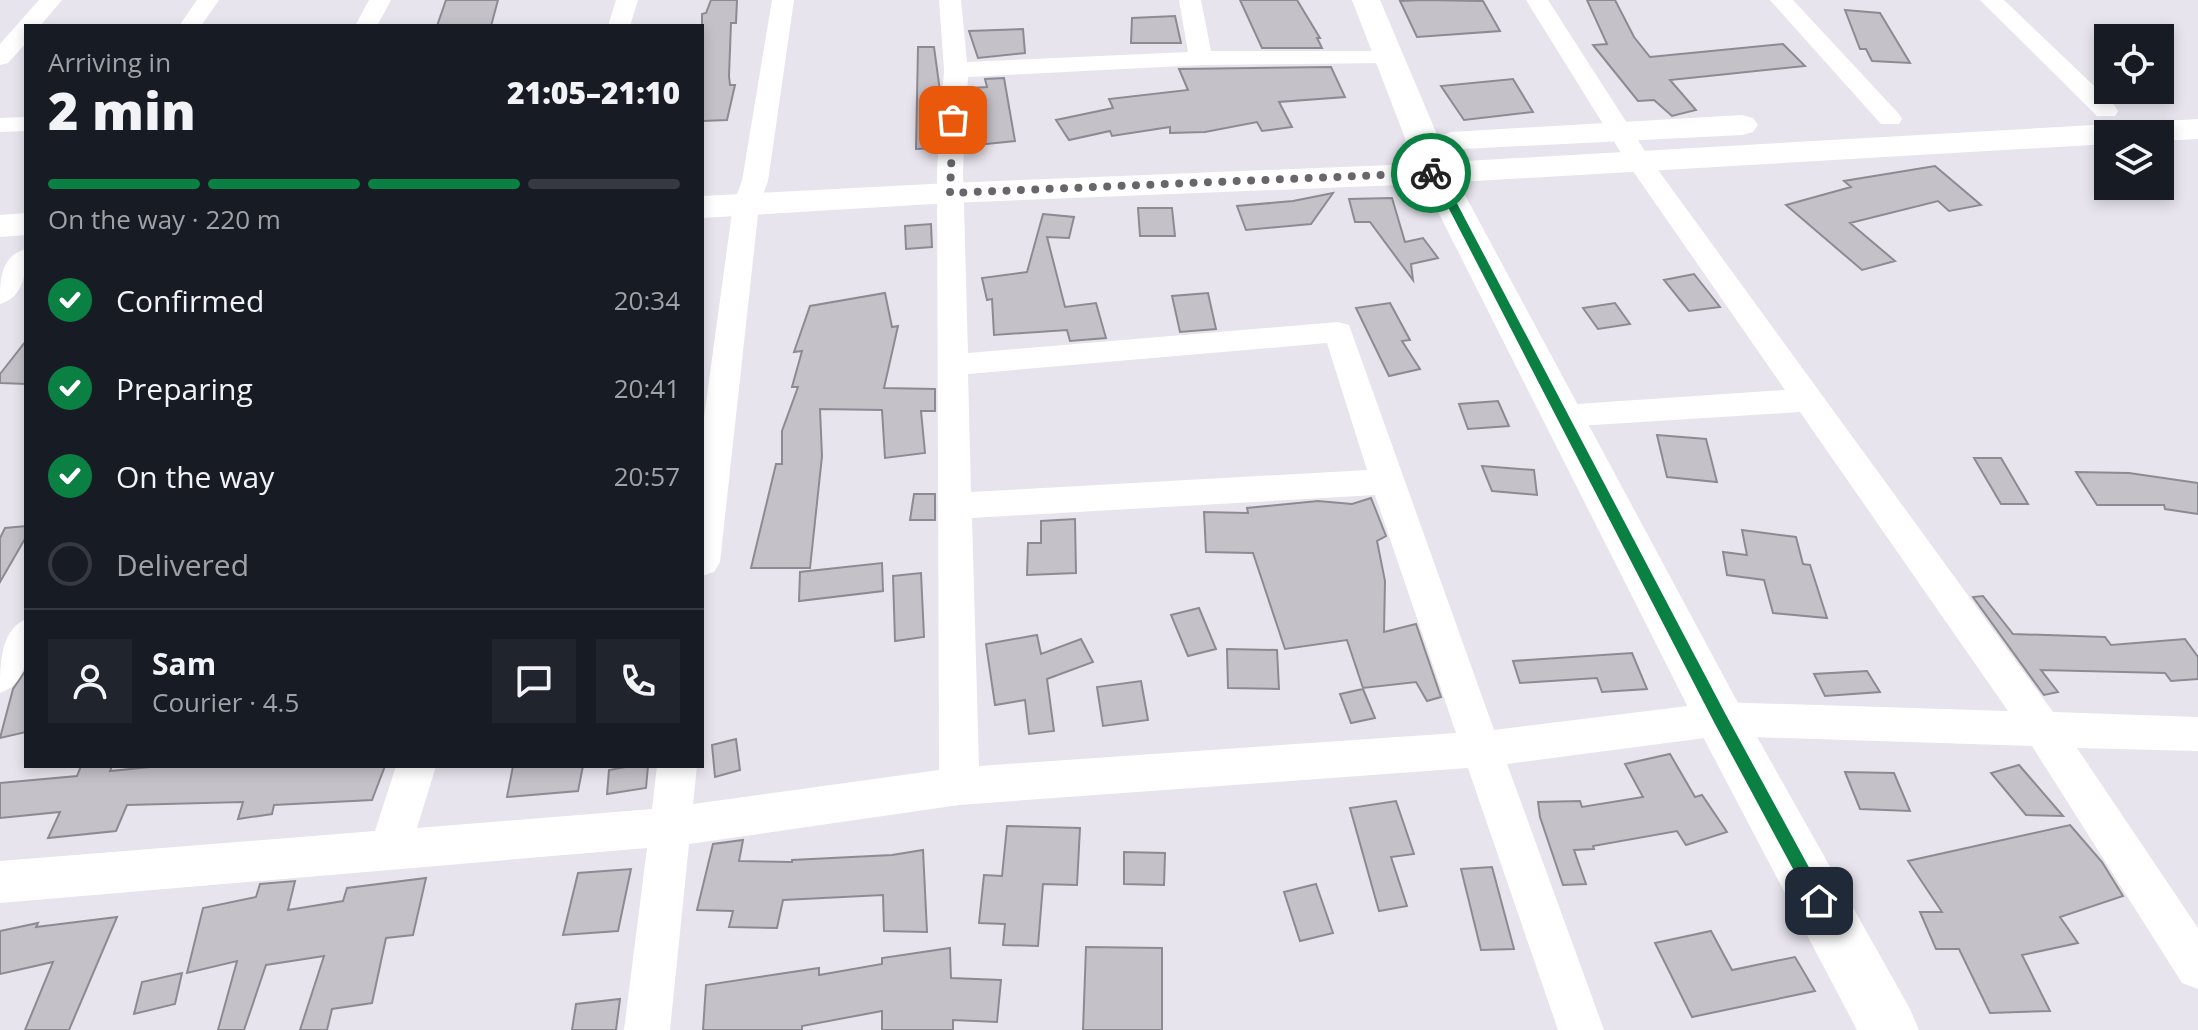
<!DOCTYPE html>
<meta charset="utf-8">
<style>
:root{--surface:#171b24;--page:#20242c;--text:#f1f3f6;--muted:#9ea1a6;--line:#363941;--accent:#0b8043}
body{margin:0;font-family:"Open Sans",sans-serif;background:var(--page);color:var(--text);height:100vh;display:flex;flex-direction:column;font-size:30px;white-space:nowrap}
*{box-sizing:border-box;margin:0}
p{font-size:26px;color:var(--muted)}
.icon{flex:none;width:44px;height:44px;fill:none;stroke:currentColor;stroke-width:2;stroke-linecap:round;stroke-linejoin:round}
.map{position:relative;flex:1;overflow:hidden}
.side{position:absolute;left:24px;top:24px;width:680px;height:744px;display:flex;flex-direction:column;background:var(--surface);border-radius:0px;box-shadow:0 4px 12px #0003}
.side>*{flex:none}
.fabs{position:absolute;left:2094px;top:24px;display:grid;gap:16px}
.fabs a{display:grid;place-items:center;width:80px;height:80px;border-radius:0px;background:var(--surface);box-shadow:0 4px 12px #0003;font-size:40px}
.pin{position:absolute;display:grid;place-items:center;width:68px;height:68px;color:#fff;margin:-34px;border-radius:16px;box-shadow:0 4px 12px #0006}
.courier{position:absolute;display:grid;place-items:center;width:80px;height:80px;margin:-40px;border:6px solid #0b8043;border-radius:50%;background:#fff;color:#222;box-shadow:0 2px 10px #0007}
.summary em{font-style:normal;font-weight:800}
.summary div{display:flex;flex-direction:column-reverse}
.summary{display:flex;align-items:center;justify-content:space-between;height:136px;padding:0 24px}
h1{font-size:52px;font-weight:800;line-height:60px}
.bar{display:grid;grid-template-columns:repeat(4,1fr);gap:12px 8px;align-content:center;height:96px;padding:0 24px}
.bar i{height:10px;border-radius:6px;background:var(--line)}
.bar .selected{background:var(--accent)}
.bar p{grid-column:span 4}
.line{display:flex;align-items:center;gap:20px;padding:0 24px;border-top:2px solid var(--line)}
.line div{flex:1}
.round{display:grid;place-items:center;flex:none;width:84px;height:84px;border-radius:0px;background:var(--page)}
ol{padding:0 24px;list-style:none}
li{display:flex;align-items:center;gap:24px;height:88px}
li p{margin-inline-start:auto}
li .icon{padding:8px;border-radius:50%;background:var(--accent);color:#fff;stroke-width:4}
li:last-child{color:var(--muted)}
li i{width:44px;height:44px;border:4px solid var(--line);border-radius:50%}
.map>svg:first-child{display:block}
.building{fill:#c4c1c9;stroke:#8d8b92;stroke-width:2}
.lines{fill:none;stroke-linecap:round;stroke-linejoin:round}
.minor{fill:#fff;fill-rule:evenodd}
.major{fill:#fff;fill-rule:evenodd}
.route{fill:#0b8043}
.done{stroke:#68666b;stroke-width:8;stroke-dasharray:0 14.4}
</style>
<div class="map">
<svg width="2198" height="1030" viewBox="0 0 2198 1030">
<rect width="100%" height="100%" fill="#e7e4ed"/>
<!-- building -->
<path class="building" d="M 446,0 L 498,0 L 491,26 L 437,26 Z
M 711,0 L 737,0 L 736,23 L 731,23 L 729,76 L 730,85 L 735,85 L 727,120 L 702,121 L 702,14 L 706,13 Z
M 1240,0 L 1297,0 L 1320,38 L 1317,38 L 1322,48 L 1262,48 Z
M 1421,0 L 1483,1 L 1500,31 L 1417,37 L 1400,1 Z
M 1587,0 L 1615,0 L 1634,37 L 1650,57 L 1783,44 L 1805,66 L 1670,80 L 1696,110 L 1672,116 L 1654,100 L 1638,101 L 1593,45 L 1607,44 Z
M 1845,10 L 1880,13 L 1910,63 L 1872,61 L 1866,49 L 1860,49 Z
M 1175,16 L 1181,43 L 1131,43 L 1132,18 Z
M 1023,29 L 1025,53 L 978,58 L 969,31 Z
M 918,47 L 934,47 L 940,91 L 936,148 L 916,149 Z
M 1331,67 L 1345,97 L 1279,102 L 1292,127 L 1262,131 L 1257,122 L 1205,132 L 1170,133 L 1170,127 L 1112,136 L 1110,131 L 1069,140 L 1056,120 L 1113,108 L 1109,99 L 1188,90 L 1179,69 Z
M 1004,78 L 1015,141 L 967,146 L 970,88 L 987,87 L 985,79 Z
M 1513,79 L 1533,112 L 1464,120 L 1441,86 Z
M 1935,166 L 1981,205 L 1949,211 L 1938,201 L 1850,223 L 1895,261 L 1862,270 L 1786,205 L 1851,187 L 1844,181 Z
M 1333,193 L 1311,224 L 1246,230 L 1237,206 L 1293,201 Z
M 1392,198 L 1405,242 L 1423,238 L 1438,258 L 1411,264 L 1413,280 L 1370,222 L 1355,222 L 1349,199 Z
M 1138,208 L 1172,208 L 1175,236 L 1140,236 Z
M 1043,214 L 1074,217 L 1069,238 L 1047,237 L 1065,307 L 1096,303 L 1106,338 L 1070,341 L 1067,330 L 994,335 L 992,299 L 987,300 L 982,278 L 1027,272 Z
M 931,224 L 932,247 L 906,249 L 905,226 Z
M 1694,274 L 1720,307 L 1689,311 L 1664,280 Z
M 885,293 L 892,327 L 898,326 L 884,388 L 935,389 L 935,411 L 921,411 L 925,453 L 885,458 L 882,410 L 820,409 L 822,456 L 810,568 L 751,568 L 776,464 L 782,464 L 782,431 L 798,387 L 792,387 L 802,351 L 794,352 L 810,306 Z
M 1208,293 L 1216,329 L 1180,332 L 1172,296 Z
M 1390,303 L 1410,340 L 1402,341 L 1420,369 L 1389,376 L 1356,308 Z
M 1615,303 L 1630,324 L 1598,329 L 1583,308 Z
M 26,341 L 26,384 L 0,383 L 0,374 Z
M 1498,401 L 1509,426 L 1468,429 L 1459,404 Z
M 1657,435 L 1706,439 L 1717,482 L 1667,477 Z
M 1974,458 L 2001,458 L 2028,504 L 2001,504 Z
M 1482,466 L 1534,470 L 1537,495 L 1492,491 Z
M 2076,472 L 2129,473 L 2198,483 L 2198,514 L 2165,509 L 2164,505 L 2097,505 Z
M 914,494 L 935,494 L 935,520 L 910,520 Z
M 1371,498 L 1386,536 L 1377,541 L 1385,581 L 1384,632 L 1416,624 L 1441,697 L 1427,701 L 1416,682 L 1363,688 L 1347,640 L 1285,649 L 1253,553 L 1206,552 L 1204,512 L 1248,513 L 1247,508 L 1318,501 L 1352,504 Z
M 1075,519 L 1076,573 L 1027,575 L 1028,543 L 1041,543 L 1041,521 Z
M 26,526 L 26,537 L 0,582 L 0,538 L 5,528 Z
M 1742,530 L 1796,537 L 1803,564 L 1810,565 L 1827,618 L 1773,613 L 1764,580 L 1727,575 L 1723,552 L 1747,555 Z
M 882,563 L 883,591 L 799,601 L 800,572 Z
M 921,573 L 924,637 L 895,641 L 893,576 Z
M 1983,596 L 2013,634 L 2105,637 L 2111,645 L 2185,639 L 2198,657 L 2198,679 L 2171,681 L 2165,673 L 2041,670 L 2058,692 L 2044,695 L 1973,597 Z
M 1199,608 L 1216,649 L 1188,656 L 1171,615 Z
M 1037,635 L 1041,654 L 1081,639 L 1093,662 L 1047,679 L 1054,731 L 1029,734 L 1025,700 L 995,705 L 986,644 Z
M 1227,649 L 1277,650 L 1279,689 L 1228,688 Z
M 1632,653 L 1647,689 L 1602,692 L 1597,678 L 1520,683 L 1513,661 Z
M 26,670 L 26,732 L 0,738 L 13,689 Z
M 1867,671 L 1880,692 L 1825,696 L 1814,674 Z
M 1141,681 L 1148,720 L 1103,726 L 1097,687 Z
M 1363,689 L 1375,718 L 1351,723 L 1340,694 Z
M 736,739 L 740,770 L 715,777 L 712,745 Z
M 1670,754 L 1695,797 L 1702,795 L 1727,832 L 1686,845 L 1677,831 L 1593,846 L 1594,849 L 1574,850 L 1586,884 L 1563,885 L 1540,817 L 1538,802 L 1580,801 L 1582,807 L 1643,797 L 1625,764 Z
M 2019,765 L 2063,816 L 2026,815 L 1991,773 Z
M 81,766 L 112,766 L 110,771 L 160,766 L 385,766 L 372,800 L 274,805 L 272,814 L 238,819 L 243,802 L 127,805 L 116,831 L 48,838 L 60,812 L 0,818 L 0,783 L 77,776 Z
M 513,766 L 583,766 L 578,791 L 507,797 Z
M 631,766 L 648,766 L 646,788 L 607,794 L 609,770 Z
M 1845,772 L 1894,773 L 1910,811 L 1860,809 Z
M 1396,801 L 1414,854 L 1391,857 L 1407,906 L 1379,911 L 1350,808 Z
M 2070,825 L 2102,862 L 2123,896 L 2060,917 L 2078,943 L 2022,955 L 2050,1011 L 1990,1013 L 1959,949 L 1936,949 L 1920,912 L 1942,912 L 1908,861 Z
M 1007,826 L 1080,828 L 1077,885 L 1043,884 L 1038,946 L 1003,945 L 1005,924 L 979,923 L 984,875 L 1002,876 Z
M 743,840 L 739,861 L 792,862 L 792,860 L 892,855 L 923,850 L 927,932 L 884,931 L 883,895 L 783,900 L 777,928 L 729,927 L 733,911 L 697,910 L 713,844 Z
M 1124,852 L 1165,853 L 1164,885 L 1124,884 Z
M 1492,867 L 1514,949 L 1481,950 L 1461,869 Z
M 631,869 L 618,931 L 563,935 L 578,873 Z
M 426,878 L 413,935 L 386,938 L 372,1003 L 332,1009 L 327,1030 L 300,1030 L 324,956 L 266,965 L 244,1030 L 218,1030 L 237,961 L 187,973 L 203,908 L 256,897 L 260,884 L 295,881 L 288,910 L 343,901 L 347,888 Z
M 1316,884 L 1333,933 L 1300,941 L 1284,892 Z
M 117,917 L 69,1030 L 25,1030 L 53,962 L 0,974 L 0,931 L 38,923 L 36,927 Z
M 1711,931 L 1732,970 L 1795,957 L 1815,991 L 1692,1017 L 1655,943 Z
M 1086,947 L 1162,948 L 1162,1030 L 1083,1030 Z
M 950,948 L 951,978 L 1001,980 L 997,1022 L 953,1020 L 953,1030 L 882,1030 L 882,1011 L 802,1026 L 802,1030 L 703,1030 L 706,985 L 819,968 L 819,975 L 882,964 L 882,958 Z
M 182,973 L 175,1004 L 134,1014 L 142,982 Z
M 620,999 L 616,1030 L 572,1030 L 576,1004 Z"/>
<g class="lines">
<!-- minor -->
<path class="minor" d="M 39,0 L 62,0 L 40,26 L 26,26 L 26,43 L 8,63 L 0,65 L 0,44 Z
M 197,0 L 219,0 L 201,26 L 179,26 Z
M 369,0 L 391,0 L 377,26 L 355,26 Z
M 616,0 L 638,0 L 630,26 L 608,26 Z
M 772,0 L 794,0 L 768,181 L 759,205 L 720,562 L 714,572 L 702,576 L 702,432 L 733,205 L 742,181 Z
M 939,0 L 961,0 L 967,62 L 1188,52 L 1179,0 L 1201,0 L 1211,51 L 1396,51 L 1400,56 L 1396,61 L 1388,63 L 1201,65 L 968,77 L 963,170 L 968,353 L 1338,322 L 1349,325 L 1494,730 L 1720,702 L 2008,711 L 1800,412 L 1562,427 L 1551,424 L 1546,416 L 1551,408 L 1562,405 L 1785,390 L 1626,161 L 1526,0 L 1548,0 L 1650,159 L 2053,712 L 2198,717 L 2198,751 L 2077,748 L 2198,928 L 2198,989 L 2182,983 L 2032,746 L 1720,736 L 1507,764 L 1604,1030 L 1558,1030 L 1468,768 L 959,805 L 689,844 L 670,1030 L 624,1030 L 647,848 L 0,903 L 0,861 L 375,831 L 396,766 L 436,766 L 417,828 L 652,809 L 657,766 L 697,766 L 693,804 L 939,770 L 937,170 L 944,70 ZM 1327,343 L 1367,470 L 971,492 L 968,374 ZM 1375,495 L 1456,733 L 979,766 L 972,518 Z
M 1770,0 L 1793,0 L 1899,114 L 1902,119 L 1899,124 L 1881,124 Z
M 1980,0 L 2004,0 L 2115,106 L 2118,111 L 2115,116 L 2097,116 Z
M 26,117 L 26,131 L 0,132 L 0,118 Z
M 26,249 C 26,271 25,297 0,304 C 0,281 0,256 26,249 Z
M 26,619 C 26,647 32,682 0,693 C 0,665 0,630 26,619 Z"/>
<!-- major -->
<path class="major" d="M 1352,0 L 1380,0 L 1438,137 L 1451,132 L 1742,115 L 1753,118 L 1758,125 L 1753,132 L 1742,135 L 1443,150 L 1448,162 L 2198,119 L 2198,139 L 2160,141 L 2160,134 L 2108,134 L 2108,144 L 1458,182 L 1738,703 L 1910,1009 L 1919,1030 L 1857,1030 L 1702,735 L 1424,184 L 950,203 L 702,218 L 702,196 L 950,183 L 1415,164 Z
M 26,213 L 26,235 L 0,237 L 0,215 Z"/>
</g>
<!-- route -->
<path class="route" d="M 1431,170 L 1441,173 L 1726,715 L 1824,895 L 1827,901 L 1824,906 L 1813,906 L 1715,724 L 1432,176 L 1426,173 Z"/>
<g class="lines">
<!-- done -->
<path class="done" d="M 953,120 L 950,193 L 1431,173"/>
</g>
</svg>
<div class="fabs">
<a><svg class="icon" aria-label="locate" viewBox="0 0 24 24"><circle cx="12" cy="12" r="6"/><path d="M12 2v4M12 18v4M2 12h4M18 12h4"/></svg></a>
<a><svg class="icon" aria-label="layers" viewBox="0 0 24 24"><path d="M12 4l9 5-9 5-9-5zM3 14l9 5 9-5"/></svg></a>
</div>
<div class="pin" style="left:953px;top:120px;background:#ea580c"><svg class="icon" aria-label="bag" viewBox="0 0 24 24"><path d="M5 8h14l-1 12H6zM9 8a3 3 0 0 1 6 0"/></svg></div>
<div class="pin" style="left:1819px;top:901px;background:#1f2937"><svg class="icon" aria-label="home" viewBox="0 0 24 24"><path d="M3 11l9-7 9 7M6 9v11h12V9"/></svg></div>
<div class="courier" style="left:1431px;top:173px"><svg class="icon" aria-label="bike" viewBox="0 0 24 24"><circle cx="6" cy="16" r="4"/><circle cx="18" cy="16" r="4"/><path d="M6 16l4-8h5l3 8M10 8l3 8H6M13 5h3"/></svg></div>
<section class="side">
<div class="summary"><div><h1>2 min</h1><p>Arriving in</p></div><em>21:05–21:10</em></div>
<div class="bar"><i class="selected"></i><i class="selected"></i><i class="selected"></i><i></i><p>On the way · 220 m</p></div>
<ol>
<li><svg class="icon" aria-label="check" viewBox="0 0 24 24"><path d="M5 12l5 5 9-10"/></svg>Confirmed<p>20:34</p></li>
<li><svg class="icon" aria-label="check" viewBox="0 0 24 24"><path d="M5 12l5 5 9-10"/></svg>Preparing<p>20:41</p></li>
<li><svg class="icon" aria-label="check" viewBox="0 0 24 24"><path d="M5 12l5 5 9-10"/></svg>On the way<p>20:57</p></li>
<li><i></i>Delivered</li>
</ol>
<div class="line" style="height:144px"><a class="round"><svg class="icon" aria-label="person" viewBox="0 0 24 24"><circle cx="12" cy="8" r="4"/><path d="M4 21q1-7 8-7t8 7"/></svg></a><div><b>Sam</b><p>Courier · 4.5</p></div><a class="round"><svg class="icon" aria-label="chat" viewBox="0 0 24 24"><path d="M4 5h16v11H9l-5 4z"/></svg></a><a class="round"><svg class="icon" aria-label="phone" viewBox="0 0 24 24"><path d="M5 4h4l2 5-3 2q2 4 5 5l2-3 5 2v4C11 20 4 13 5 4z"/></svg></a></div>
</section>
</div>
